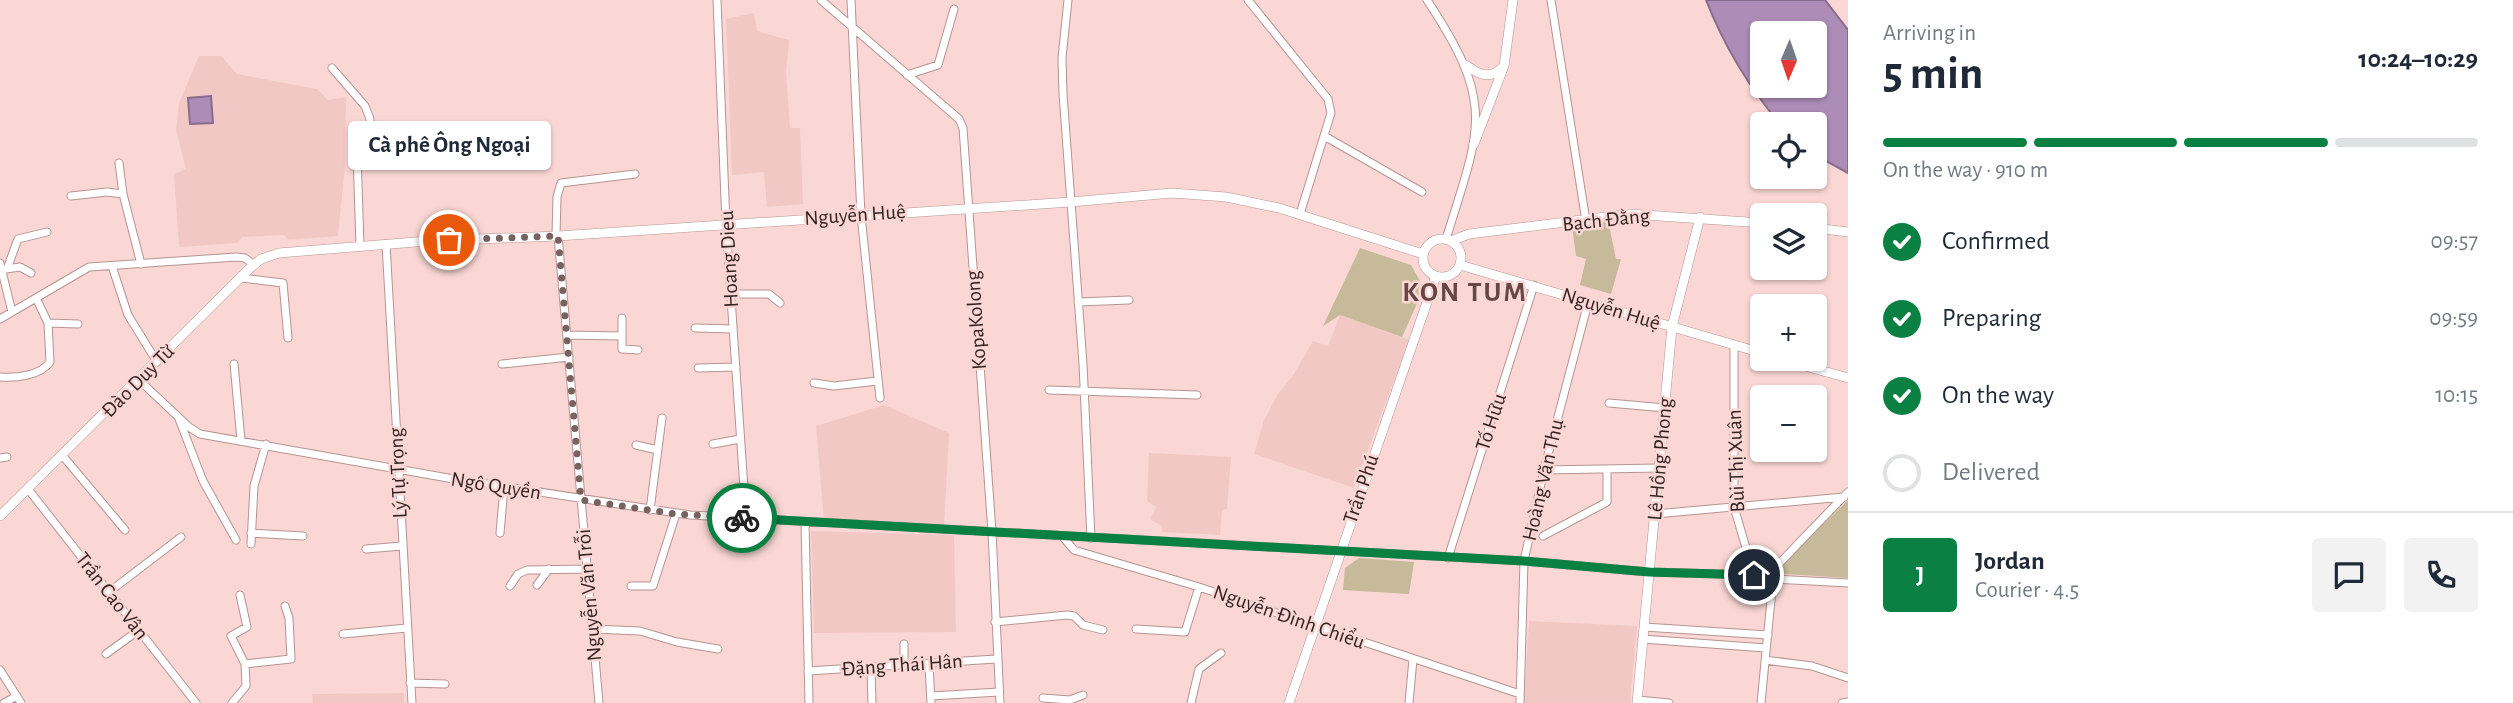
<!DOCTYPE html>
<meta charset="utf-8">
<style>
:root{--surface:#fff;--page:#f2f2f3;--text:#1f2937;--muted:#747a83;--line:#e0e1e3;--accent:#0b8043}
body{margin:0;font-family:"Alegreya Sans",sans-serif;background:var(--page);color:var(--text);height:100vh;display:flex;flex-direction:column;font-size:26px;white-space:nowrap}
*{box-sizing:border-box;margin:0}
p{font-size:23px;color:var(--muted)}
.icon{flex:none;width:38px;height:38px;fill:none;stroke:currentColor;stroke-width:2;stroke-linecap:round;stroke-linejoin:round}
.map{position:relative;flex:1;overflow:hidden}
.side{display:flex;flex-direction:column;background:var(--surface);width:665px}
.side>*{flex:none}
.needle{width:46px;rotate:182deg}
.buttons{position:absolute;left:1750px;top:21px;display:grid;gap:14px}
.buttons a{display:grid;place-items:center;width:77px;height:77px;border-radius:7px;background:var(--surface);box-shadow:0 2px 5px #0004;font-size:35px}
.pin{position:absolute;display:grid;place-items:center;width:60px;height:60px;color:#fff;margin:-30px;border:4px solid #fff;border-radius:50%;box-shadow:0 2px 7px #0007}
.courier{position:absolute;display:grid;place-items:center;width:70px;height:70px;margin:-35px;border:5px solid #0b8043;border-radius:50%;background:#fff;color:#222;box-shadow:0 2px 9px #0007}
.bubble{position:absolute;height:49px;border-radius:7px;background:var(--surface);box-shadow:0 2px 5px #0004;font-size:23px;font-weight:700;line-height:49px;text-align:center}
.head em{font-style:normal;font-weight:700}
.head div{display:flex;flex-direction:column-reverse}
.head{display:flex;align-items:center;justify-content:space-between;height:119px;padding:0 35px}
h1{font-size:46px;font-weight:700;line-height:52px}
.bar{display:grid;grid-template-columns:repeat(4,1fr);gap:10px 7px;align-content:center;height:84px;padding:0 35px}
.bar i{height:9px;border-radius:5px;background:var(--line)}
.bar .current{background:var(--accent)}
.bar p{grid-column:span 4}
.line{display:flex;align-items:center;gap:18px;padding:0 35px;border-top:2px solid var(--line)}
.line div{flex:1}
.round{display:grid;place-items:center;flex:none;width:74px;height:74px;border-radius:7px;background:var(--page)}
ol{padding:0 35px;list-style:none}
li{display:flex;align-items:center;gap:21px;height:77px}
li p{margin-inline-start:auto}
li .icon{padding:7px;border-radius:50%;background:var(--accent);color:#fff;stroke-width:4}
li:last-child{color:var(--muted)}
li i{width:38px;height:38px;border:4px solid var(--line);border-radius:50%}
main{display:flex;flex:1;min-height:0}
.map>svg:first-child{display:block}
.built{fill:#f2c8c5}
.green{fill:#c7ba9a}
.water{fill:#ad8cb8;stroke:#886c8b;stroke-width:2;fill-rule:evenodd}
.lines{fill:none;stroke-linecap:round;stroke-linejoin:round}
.minor-casing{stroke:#b59492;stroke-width:9}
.tertiary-casing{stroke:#b59492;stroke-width:10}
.minor{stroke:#fff;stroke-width:7}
.tertiary{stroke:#fff;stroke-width:9}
.done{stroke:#776260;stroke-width:7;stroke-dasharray:0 12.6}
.route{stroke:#0b8043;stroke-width:9}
.labels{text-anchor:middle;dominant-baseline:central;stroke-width:5;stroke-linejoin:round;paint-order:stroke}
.street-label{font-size:21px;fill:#302322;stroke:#fad7d4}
.district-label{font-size:28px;font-weight:bold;letter-spacing:2px;fill:#644746;stroke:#fad7d4}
</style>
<main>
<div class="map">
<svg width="1848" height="703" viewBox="0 0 1848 703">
<rect width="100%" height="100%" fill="#fad7d4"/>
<!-- built -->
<path class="built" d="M 754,13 L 757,31 L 789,40 L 786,72 L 790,128 L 800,128 L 803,204 L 767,207 L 764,172 L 732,175 L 726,19 Z
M 199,56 L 221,56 L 237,74 L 317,89 L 328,100 L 346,97 L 345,166 L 338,236 L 289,240 L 284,235 L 242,237 L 237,243 L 179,247 L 174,174 L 186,169 L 176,130 L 179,103 Z
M 1340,315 L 1409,340 L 1354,488 L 1254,454 L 1264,420 L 1278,394 L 1294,374 L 1313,341 L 1328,346 Z
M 884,405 L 949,433 L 944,526 L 824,521 L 816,426 Z
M 1149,453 L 1231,457 L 1227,509 L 1222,510 L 1220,535 L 1162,532 L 1162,526 L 1150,519 L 1156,507 L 1147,501 Z
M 811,531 L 954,535 L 956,632 L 814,633 Z
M 1529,621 L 1637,626 L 1630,703 L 1524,703 Z
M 404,693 L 404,703 L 313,703 L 312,694 Z"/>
<!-- green -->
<path class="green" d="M 1608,220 L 1616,259 L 1621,259 L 1611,294 L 1580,285 L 1586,259 L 1576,256 L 1572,226 Z
M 1360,248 L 1411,265 L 1424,288 L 1402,337 L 1340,315 L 1323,326 Z
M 1848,500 L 1848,578 L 1785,574 L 1780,571 L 1779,567 Z
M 1359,558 L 1414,562 L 1409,594 L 1343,590 L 1345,568 Z"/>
<!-- water -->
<path class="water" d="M 1706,0 L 1825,0 L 1848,30 L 1848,173 L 1815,155 L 1815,124 L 1780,124 C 1748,86 1724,46 1706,0 ZM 1762,33 L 1815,33 L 1815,86 L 1762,86 Z
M 211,96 L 213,123 L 190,124 L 188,98 Z"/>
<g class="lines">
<!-- minor casing -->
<g class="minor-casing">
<path id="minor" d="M 717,0 L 726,224 L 746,518
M 821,0 L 959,119 L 963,128 L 992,532 L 1000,703
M 851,0 L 861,215 L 880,398
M 1068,0 L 1062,58 L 1063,94 L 1083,364 L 1091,538
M 1248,0 L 1328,99 L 1331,113 L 1300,214
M 1427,0 C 1496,104 1481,127 1446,239
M 1551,0 L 1586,221
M 332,68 L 365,106 L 370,119 L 369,135 L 357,153 L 360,246
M 907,75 L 938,65 L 954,9
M 1326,137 L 1422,192
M 119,163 L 123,194
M 71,196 L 107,192 L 123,194 L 141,264
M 556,236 L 557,197 L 561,183 L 635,174
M 558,236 L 599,703
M 386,244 L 412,703
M 0,263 L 12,312
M 112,266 L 128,315 L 157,362
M 6,269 L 20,267 L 31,273
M 7,269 L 18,239 L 47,232
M 241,278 L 283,283 L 288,338
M 731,294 L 769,294 L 780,303
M 1078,302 L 1129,300
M 622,318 L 622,349 L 638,350
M 0,319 L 89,267 L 236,257 L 245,258 L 254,265
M 48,323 L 78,324
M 695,328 L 733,329
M 567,335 L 621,336
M 1734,345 L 1734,507 L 1754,575
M 234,364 L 241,440
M 502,364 L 569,357
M 698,368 L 736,367
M 1815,369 L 1819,318
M 0,377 C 16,378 40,376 50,362 L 48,323 L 37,300
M 139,380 L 189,427 L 200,434 L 448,478 L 690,515 L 1524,561 L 1649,572 L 1754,575 L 1769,574 L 1848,492
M 814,383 L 834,386 L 877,381
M 1049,390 L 1197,395
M 1609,403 L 1665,408
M 179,419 L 203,481 L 236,540
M 713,444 L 740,439
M 636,445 L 658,450
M 62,455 L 125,530
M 0,458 L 7,457
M 1544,470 L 1659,468
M 28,489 L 196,703
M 650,510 L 662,418
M 1655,514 L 1844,497
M 805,522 L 809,703
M 251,533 L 303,536
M 500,533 L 504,488
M 1543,536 L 1607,502 L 1607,469
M 1063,537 L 1074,550 L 1199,587 L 1520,694
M 251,544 L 254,486 L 266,444
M 366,549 L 402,546
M 1448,558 L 1534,285
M 1773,579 L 1848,583
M 537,585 L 549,569
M 510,586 L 518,574 L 527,570 L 587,569
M 631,586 L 653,586 L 676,514
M 109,592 L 181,537
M 995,622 L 1067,615 L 1074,616 L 1083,625 L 1103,630
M 1644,627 L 1768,635
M 592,629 L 640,631 L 677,642 L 718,649
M 1136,629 L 1185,632 L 1199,587
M 343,634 L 407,628
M 1642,639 L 1766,648
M 106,654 L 139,630
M 1765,660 L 1812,666 L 1848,678
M 245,664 L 291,659 L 289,618 L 285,606
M 929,665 L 931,703
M 904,666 L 904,644
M 871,668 L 872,703
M 0,670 L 21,703
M 808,671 L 996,659
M 410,683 L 445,684
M 931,696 L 999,692
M 1043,698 L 1070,700 L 1083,695
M 1637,700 L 1669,703
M 4,703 L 17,696
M 232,703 L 246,686 L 245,664 L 231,636 L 247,627 L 240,595
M 1191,703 L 1199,669 L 1221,653
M 1409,703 L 1413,659
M 1520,703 L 1524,561 L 1544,470 L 1588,303
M 1761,703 L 1773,579 L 1769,574
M 1842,703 L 1848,702"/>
</g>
<!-- tertiary casing -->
<g class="tertiary-casing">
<path id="tertiary" d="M 1466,65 C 1479,75 1490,80 1503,67
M 1474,144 L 1504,66 L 1513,0
M 1815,228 L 1848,232
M1423 258a19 19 0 1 1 38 0a19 19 0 1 1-38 0Z
M 1451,241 L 1469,234 L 1630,214 L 1762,223
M 1460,265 L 1762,353
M 1780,359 L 1848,378
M 0,516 L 249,269 L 261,259 L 279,253 L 428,241 L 558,236 L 1071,202 L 1172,193 L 1226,197 L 1279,208 L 1423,254
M 1289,703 L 1436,276
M 1637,703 L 1672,327 L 1700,217"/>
</g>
<!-- minor -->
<use href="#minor" class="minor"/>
<!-- tertiary -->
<use href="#tertiary" class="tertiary"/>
</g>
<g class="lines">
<!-- done -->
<path class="done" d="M 449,240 L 558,236 L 581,500 L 676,514 L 742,518"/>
<!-- route -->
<path class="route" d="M 742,518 L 1524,561 L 1649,572 L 1754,575"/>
</g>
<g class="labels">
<!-- street labels -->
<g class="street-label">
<text transform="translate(855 215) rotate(-4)">Nguyễn Huệ</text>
<text transform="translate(1606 220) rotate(-6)">Bạch Đằng</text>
<text transform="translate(729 259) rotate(-93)">Hoang Dieu</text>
<text transform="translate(1611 309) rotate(17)">Nguyễn Huệ</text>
<text transform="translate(976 320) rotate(-94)">KopaKolong</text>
<text transform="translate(138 381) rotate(-45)">Đào Duy Từ</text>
<text transform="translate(1491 422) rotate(-72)">Tố Hữu</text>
<text transform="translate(1660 459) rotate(-85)">Lê Hồng Phong</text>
<text transform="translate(1736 461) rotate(-92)">Bùi Thị Xuân</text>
<text transform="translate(398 473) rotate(-93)">Lý Tự Trọng</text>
<text transform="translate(1543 480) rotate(-77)">Hoàng Văn Thụ</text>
<text transform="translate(496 486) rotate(9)">Ngô Quyền</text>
<text transform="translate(1361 489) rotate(-71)">Trần Phú</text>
<text transform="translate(589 595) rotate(-95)">Nguyễn Văn Trỗi</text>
<text transform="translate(112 596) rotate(52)">Trần Cao Vân</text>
<text transform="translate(1289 617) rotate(19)">Nguyễn Đình Chiểu</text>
<text transform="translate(902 665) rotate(-4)">Đặng Thái Hân</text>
</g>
<!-- district labels -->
<g class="district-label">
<text x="1465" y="293">KON TUM</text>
</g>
</g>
</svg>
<div class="buttons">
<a><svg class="needle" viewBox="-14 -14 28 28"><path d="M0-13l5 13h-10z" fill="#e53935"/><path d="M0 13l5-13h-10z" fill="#747a83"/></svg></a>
<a><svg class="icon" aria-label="locate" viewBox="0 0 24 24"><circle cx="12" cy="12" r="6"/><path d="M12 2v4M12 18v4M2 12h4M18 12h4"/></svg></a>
<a><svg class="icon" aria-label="layers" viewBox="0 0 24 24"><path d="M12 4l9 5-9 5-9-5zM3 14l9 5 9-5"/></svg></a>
<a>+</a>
<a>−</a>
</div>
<div class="pin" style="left:449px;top:240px;background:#ea580c"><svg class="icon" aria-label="bag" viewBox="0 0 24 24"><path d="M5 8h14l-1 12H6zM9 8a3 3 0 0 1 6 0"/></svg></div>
<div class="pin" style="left:1754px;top:575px;background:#1f2937"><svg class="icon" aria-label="home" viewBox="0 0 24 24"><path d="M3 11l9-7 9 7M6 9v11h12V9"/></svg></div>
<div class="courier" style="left:742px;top:518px"><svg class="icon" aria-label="bike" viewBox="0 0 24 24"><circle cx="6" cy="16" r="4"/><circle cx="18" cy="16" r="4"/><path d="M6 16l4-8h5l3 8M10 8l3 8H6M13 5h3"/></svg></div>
<div class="bubble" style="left:348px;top:121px;width:203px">Cà phê Ông Ngoại</div>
</div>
<section class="side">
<div class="head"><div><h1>5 min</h1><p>Arriving in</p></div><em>10:24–10:29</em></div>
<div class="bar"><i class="current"></i><i class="current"></i><i class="current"></i><i></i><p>On the way · 910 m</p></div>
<ol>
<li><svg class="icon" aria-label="check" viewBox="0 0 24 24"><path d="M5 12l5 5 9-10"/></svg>Confirmed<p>09:57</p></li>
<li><svg class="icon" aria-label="check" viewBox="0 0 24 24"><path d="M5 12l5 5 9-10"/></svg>Preparing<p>09:59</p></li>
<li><svg class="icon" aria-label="check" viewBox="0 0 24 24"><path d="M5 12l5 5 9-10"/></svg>On the way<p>10:15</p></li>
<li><i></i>Delivered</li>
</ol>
<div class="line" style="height:126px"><b class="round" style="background:var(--accent);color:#fff">J</b><div><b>Jordan</b><p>Courier · 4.5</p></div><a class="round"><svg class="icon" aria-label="chat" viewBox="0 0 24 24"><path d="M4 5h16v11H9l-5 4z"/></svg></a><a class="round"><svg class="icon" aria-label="phone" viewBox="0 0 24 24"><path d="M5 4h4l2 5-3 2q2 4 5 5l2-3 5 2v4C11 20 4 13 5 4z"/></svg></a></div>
</section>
</main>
